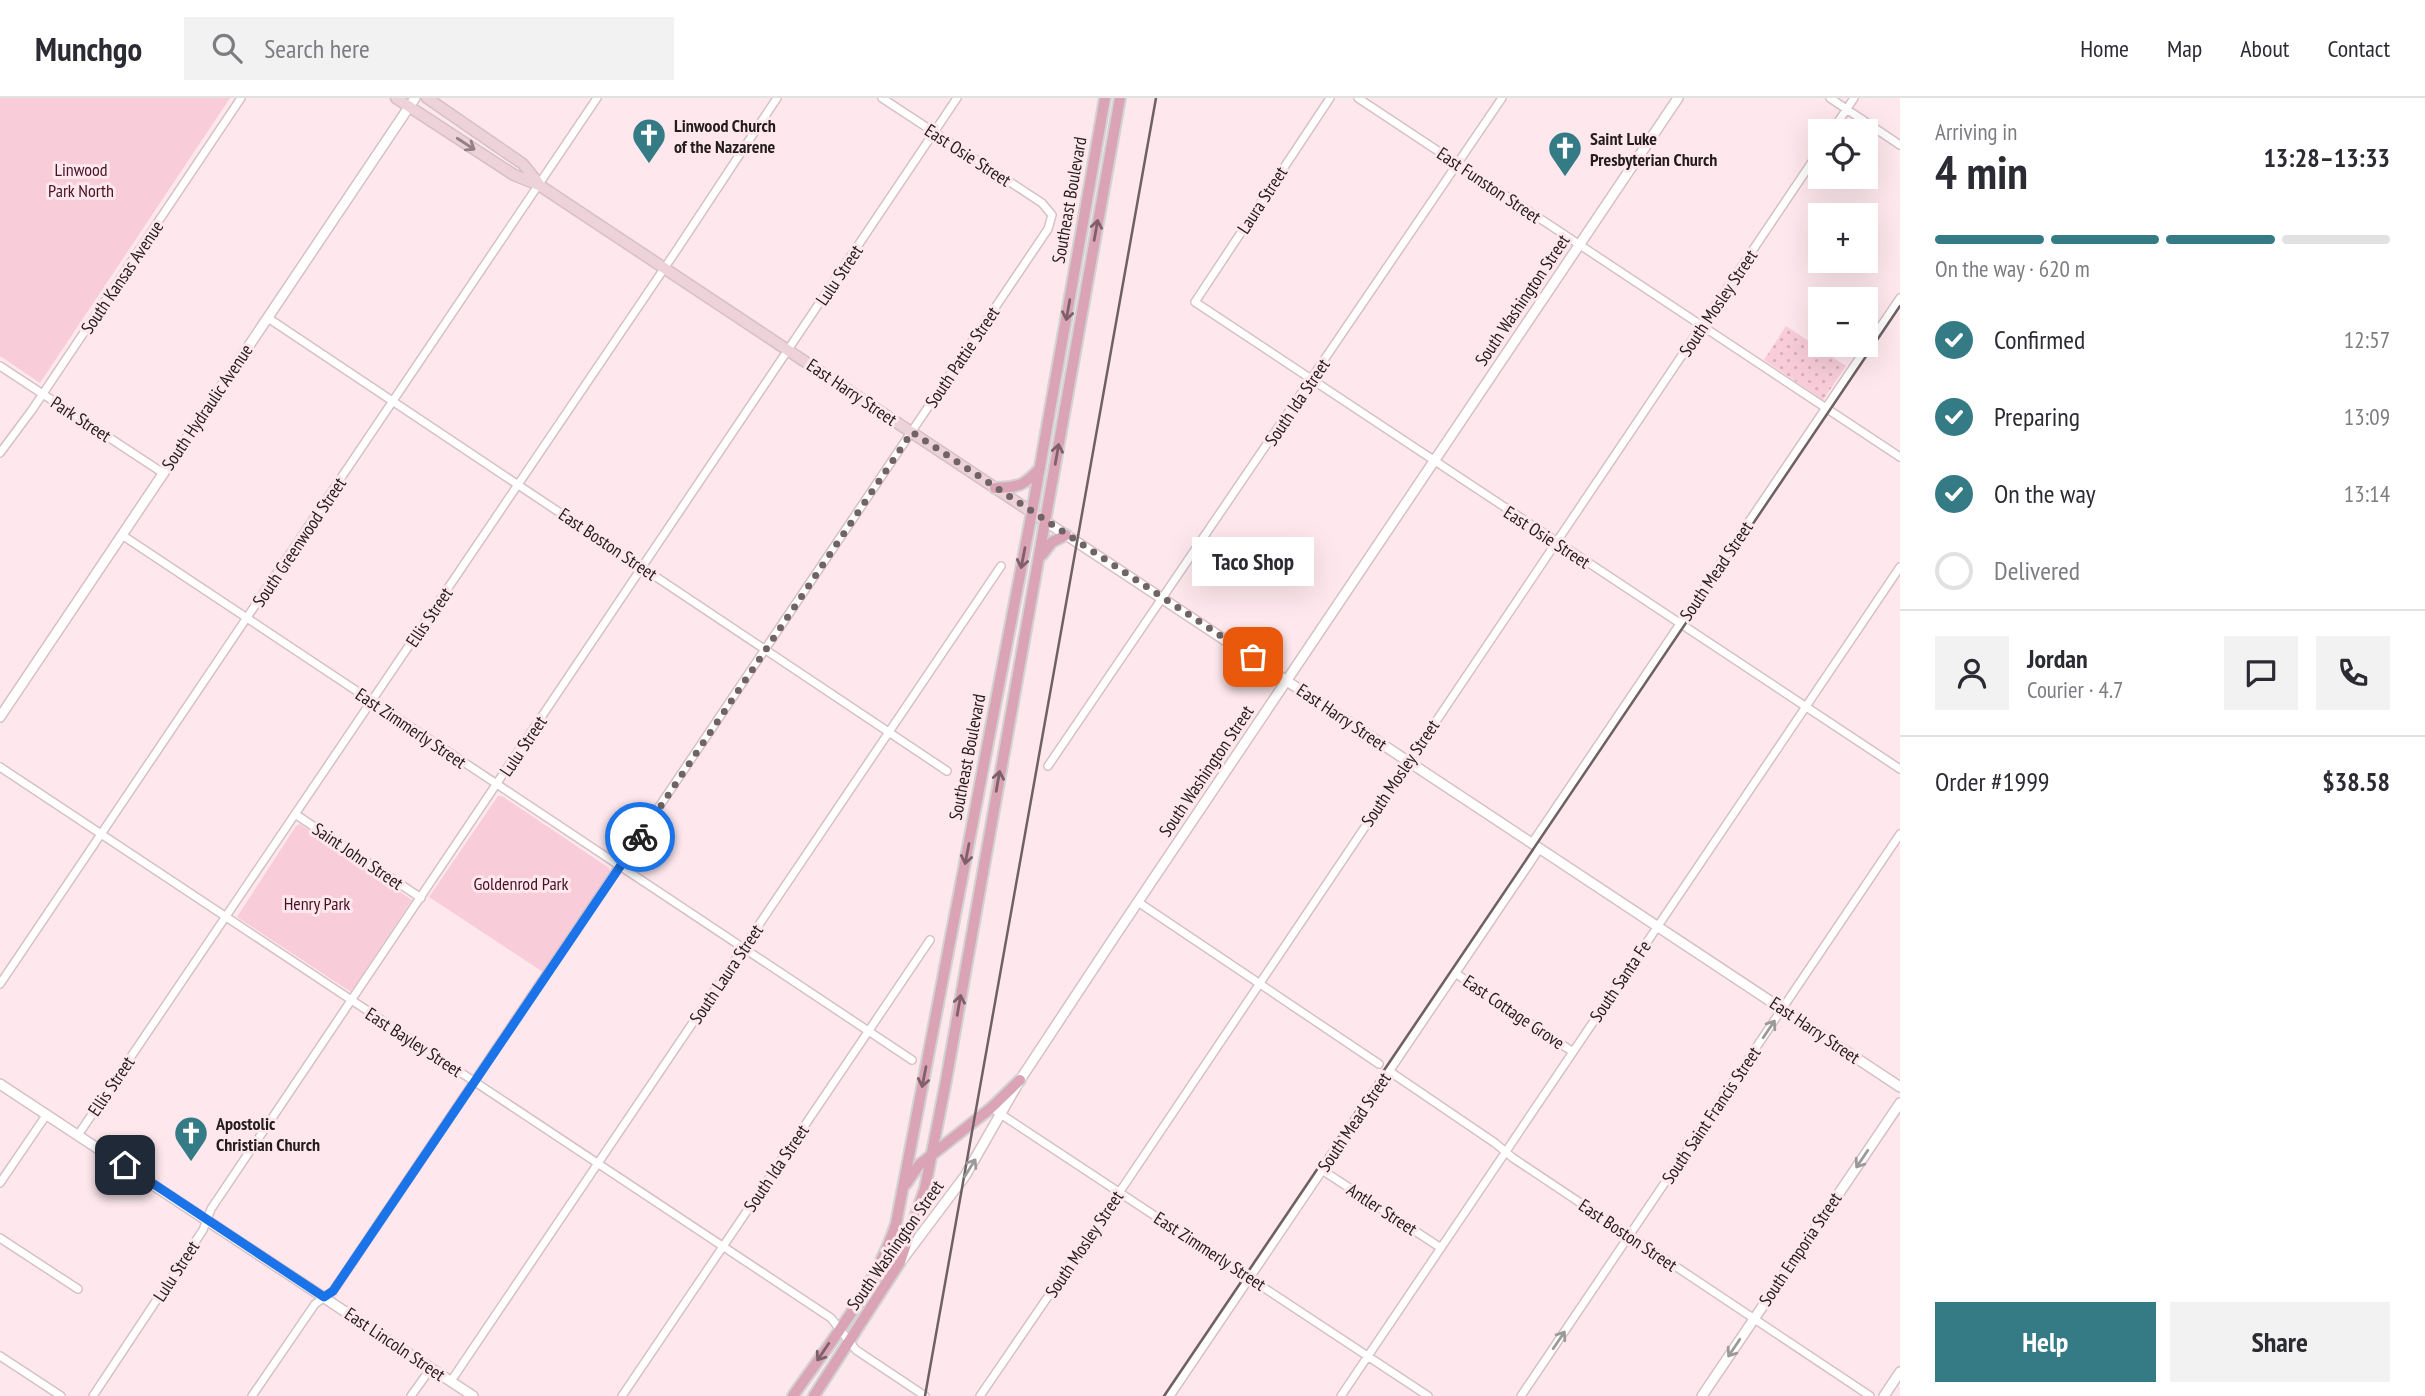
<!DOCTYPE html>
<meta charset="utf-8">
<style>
:root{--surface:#fff;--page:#f2f2f3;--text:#2b2b33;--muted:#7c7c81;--line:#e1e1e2;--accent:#347b86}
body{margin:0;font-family:"PT Sans Narrow",sans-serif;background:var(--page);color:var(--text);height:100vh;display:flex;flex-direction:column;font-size:26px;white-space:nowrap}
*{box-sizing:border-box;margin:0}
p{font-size:23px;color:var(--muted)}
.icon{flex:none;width:38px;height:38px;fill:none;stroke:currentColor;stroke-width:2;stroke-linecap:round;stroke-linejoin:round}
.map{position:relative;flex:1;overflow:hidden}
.details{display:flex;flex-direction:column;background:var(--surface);width:525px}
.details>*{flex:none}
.controls{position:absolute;left:1808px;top:21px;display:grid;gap:14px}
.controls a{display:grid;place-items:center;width:70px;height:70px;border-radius:0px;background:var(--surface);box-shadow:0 7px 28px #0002;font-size:35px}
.pin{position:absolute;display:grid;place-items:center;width:60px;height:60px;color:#fff;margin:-30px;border-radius:14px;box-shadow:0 4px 10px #0006}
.courier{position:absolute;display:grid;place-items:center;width:70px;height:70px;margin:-35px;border:5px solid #1a73e8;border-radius:50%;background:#fff;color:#222;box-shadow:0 2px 9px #0007}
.bubble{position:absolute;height:49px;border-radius:0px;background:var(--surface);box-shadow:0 7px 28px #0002;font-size:23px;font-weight:700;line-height:49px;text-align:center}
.head em{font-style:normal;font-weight:700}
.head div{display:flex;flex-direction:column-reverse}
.head{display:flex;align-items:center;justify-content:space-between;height:119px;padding:0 35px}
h1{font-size:46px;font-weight:700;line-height:52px}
.bar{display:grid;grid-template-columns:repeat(4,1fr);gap:10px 7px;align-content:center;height:84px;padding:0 35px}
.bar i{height:9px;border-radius:5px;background:var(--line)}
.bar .selected{background:var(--accent)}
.bar p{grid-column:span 4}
.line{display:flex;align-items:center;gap:18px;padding:0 35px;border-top:2px solid var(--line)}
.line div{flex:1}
.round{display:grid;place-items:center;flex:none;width:74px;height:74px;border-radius:0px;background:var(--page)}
ol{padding:0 35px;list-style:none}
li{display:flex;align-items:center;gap:21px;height:77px}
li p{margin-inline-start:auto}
li .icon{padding:7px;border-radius:50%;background:var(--accent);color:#fff;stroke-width:4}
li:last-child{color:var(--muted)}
li i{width:38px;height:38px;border:4px solid var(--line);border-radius:50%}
.cta{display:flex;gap:14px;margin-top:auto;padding:14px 35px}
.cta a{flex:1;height:80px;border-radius:0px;background:var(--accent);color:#fff;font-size:28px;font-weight:700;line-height:80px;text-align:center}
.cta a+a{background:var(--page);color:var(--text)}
header{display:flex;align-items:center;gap:42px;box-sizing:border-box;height:98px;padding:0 35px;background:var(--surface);border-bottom:2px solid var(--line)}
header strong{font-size:33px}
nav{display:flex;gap:38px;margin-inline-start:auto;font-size:24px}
.search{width:490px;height:63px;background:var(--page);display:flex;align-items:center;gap:18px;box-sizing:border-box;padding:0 24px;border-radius:0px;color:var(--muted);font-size:26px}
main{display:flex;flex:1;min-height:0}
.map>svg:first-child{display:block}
.grass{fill:url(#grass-dots)}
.park{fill:#f8cdd9}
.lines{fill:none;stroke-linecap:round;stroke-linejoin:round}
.minor-casing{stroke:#d6c0c6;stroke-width:10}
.tertiary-casing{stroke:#d6c0c6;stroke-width:12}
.secondary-casing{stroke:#d6c0c6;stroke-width:13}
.primary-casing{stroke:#d3d2d2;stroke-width:14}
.minor{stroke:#fff;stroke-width:7}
.tertiary{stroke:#fff;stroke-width:9}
.secondary{stroke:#edd2da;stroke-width:10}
.primary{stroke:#daa4b6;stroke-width:10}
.rail{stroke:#6e6164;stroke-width:2.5}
.oneway{stroke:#938085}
.oneway2{stroke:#7f606a}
.oneway3{stroke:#9c999a}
.done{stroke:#706366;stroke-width:7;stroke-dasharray:0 12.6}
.route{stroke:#1a73e8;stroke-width:9}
.labels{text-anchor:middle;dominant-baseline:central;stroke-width:6;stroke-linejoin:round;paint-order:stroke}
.poi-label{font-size:18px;font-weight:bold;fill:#241c1e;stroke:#fee8ed;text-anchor:start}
.street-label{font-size:18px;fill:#241c1e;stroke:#fee8ed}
.park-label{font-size:18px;fill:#491027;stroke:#fee8ed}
</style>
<header>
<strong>Munchgo</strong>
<div class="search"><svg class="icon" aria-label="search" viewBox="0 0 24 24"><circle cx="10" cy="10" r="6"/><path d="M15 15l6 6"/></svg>Search here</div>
<nav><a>Home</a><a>Map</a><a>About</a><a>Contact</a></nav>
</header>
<main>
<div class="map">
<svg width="1900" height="1298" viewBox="0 0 1900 1298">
<defs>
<pattern id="grass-dots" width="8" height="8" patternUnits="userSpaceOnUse" patternTransform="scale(1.75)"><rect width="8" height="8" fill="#f8cdd9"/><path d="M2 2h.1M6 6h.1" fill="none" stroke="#d4afba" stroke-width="1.8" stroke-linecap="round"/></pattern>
</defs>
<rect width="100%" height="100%" fill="#fee8ed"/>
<!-- grass -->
<path class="grass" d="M 1786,228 L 1846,268 L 1823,302 L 1764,262 Z"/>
<!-- park -->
<path class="park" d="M 0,0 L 230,0 L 40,285 L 0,258 Z
M 498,698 L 502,698 L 609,770 L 610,774 L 543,874 L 429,799 Z
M 300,726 L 412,802 L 351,894 L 237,819 L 296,728 Z"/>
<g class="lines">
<!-- minor casing -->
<g class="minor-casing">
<path id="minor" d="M 1330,0 L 1195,204 L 1900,671
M 1358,0 L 1900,359
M 1830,0 L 1900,47
M 1832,33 L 1854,0
M 268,220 L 947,673
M 0,268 L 163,375
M 0,355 L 32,312 L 241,0
M 122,437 L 912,962
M 1048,668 L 1502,0
M 0,669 L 831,1220 L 856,1252 L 925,1298
M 295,716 L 421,800
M 1532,745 L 1900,200
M 1138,804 L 1379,966
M 1455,875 L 1573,954
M 0,886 L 597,0
M 1389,973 L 1495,1045 L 1513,1060 L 1870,1298
M 996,1013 L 1428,1298
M 78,1037 L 678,150 L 777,0
M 1322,1072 L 1441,1150
M 0,1085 L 47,1016
M 0,1140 L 78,1191
M 0,1258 L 61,1298
M 451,1283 L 1001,468
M 93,1298 L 203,1132 L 211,1111 L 957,0
M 252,1298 L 315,1206 L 333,1193 L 1048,131 L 1052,117 L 1042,105 L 882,0
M 411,1298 L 431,1270
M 622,1298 L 930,842
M 980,1298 L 1125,1086 L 1820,52
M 1170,1298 L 1540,750
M 1341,1298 L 1900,469
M 1521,1298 L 1900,736"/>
</g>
<!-- tertiary casing -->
<g class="tertiary-casing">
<path id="tertiary" d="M 1045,423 L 1900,989
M 0,619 L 415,0
M 0,986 L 473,1298
M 902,1162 L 965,1078 L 1020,982 L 1115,838 L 1678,0
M 1702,1298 L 1900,1005
M 1884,1298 L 1900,1274"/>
</g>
<!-- secondary casing -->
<g class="secondary-casing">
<path id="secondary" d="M 396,0 L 514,77 L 539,87 L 1045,423
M 427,0 L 523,66 L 539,86"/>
</g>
<!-- primary casing -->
<g class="primary-casing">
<path id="primary" d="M 995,390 C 1019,389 1024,388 1040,370
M 1042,457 L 1052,444 L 1066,437
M 906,1086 L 919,1067 L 991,1010 L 1020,982
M 793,1298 C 831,1243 875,1190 896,1126 L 1032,414 L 1105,0
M 814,1298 L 900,1164 L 925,1090 L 946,983 L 1120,0"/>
</g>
<!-- minor -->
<use href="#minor" class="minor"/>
<!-- tertiary -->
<use href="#tertiary" class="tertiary"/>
<!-- secondary -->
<use href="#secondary" class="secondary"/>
<!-- primary -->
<use href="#primary" class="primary"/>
<!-- rail -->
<path class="rail" d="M 925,1298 L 1156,0
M 1164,1298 L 1900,208"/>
</g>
<!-- one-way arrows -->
<defs><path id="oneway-shaft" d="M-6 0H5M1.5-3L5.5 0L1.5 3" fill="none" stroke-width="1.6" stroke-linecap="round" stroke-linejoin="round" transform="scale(1.75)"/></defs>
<use class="oneway" href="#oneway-shaft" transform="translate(466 46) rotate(33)"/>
<g class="oneway2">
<use href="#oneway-shaft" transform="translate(1096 132) rotate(-80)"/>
<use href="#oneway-shaft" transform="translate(1068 212) rotate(100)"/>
<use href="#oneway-shaft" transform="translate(1057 356) rotate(-80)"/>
<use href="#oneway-shaft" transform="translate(1023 460) rotate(101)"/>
<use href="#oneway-shaft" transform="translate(998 683) rotate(-80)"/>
<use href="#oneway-shaft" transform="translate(967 756) rotate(101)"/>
<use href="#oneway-shaft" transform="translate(959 907) rotate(-80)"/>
<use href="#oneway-shaft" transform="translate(924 979) rotate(101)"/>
<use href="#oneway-shaft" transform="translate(823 1254) rotate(124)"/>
</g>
<g class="oneway3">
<use href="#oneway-shaft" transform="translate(1769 931) rotate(-56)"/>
<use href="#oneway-shaft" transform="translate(1862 1061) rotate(124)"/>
<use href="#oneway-shaft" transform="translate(970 1070) rotate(-58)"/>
<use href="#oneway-shaft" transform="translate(1559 1242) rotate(-56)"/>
<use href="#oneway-shaft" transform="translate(1734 1250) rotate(124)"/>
</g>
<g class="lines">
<!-- done -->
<path class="done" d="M 640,739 L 912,334 L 1253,559"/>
<!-- route -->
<path class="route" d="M 125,1067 L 324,1199 L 333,1193 L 640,739"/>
</g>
<!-- icons -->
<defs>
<g id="church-pin" transform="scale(1.75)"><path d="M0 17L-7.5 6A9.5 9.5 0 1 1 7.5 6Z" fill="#347b86" stroke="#fee8ed"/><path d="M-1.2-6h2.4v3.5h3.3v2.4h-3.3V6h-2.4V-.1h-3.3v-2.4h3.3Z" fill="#fff"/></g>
</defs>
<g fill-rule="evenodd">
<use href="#church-pin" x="649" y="37"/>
<use href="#church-pin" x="1565" y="50"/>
<use href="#church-pin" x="191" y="1035"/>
</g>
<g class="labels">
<!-- poi labels -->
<g class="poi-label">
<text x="674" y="27">Linwood Church<tspan x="674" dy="21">of the Nazarene</tspan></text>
<text x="1590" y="40">Saint Luke<tspan x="1590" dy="21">Presbyterian Church</tspan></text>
<text x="216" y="1025">Apostolic<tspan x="216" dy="21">Christian Church</tspan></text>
</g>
<!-- street labels -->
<g class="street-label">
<text transform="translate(968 57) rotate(33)">East Osie Street</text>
<text transform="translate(1489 87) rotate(34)">East Funston Street</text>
<text transform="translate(1069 102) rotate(-80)">Southeast Boulevard</text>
<text transform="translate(1262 102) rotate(-57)">Laura Street</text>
<text transform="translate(839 177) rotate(-56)">Lulu Street</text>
<text transform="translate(122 179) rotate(-56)">South Kansas Avenue</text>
<text transform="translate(1522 202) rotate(-56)">South Washington Street</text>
<text transform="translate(1718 205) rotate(-56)">South Mosley Street</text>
<text transform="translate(962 259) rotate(-56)">South Pattie Street</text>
<text transform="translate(852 294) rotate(34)">East Harry Street</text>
<text transform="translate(1297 304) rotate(-56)">South Ida Street</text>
<text transform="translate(207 309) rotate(-56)">South Hydraulic Avenue</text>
<text transform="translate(81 321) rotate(33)">Park Street</text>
<text transform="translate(1547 439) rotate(33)">East Osie Street</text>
<text transform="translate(299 444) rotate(-56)">South Greenwood Street</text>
<text transform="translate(608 446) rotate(34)">East Boston Street</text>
<text transform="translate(1716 473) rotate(-56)">South Mead Street</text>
<text transform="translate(429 519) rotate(-56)">Ellis Street</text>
<text transform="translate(1342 619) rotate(34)">East Harry Street</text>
<text transform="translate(411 630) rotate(34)">East Zimmerly Street</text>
<text transform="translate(523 648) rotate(-56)">Lulu Street</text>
<text transform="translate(967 659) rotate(-79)">Southeast Boulevard</text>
<text transform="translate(1206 673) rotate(-56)">South Washington Street</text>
<text transform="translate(1400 675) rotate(-56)">South Mosley Street</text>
<text transform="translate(358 758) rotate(34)">Saint John Street</text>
<text transform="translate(726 876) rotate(-56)">South Laura Street</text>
<text transform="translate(1620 883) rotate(-56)">South Santa Fe</text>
<text transform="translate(1514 914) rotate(34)">East Cottage Grove</text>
<text transform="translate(1815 932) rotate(34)">East Harry Street</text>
<text transform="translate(414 944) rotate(33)">East Bayley Street</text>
<text transform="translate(111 988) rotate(-56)">Ellis Street</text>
<text transform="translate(1711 1017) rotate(-56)">South Saint Francis Street</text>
<text transform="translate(1354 1024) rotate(-56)">South Mead Street</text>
<text transform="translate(776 1070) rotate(-56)">South Ida Street</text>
<text transform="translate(1382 1111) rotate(33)">Antler Street</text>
<text transform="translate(1628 1137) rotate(34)">East Boston Street</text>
<text transform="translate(1084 1146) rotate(-56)">South Mosley Street</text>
<text transform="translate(895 1147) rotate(-55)">South Washington Street</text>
<text transform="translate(1800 1151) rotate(-56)">South Emporia Street</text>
<text transform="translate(1210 1153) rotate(33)">East Zimmerly Street</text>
<text transform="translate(176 1173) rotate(-57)">Lulu Street</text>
<text transform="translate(395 1246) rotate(34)">East Lincoln Street</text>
</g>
<!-- park labels -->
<g class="park-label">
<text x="81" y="71">Linwood<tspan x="81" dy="21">Park North</tspan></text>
<text x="521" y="785">Goldenrod Park</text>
<text x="317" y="805">Henry Park</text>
</g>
</g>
</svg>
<div class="controls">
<a><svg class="icon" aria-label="locate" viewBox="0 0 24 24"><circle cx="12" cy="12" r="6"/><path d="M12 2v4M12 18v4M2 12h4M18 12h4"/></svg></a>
<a>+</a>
<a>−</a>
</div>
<div class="pin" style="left:1253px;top:559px;background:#ea580c"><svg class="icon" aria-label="bag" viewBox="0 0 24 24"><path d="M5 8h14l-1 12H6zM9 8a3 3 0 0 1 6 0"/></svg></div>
<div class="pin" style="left:125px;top:1067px;background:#1f2937"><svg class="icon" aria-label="home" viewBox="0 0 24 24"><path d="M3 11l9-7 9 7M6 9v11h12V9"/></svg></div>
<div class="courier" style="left:640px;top:739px"><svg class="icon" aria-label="bike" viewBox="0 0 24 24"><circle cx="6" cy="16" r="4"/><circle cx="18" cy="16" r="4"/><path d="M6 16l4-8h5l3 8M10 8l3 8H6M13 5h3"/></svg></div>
<div class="bubble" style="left:1192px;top:439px;width:122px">Taco Shop</div>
</div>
<section class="details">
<div class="head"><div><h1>4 min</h1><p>Arriving in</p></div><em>13:28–13:33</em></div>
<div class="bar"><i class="selected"></i><i class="selected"></i><i class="selected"></i><i></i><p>On the way · 620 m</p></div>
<ol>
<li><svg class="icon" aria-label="check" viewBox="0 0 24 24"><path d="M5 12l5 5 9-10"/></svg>Confirmed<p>12:57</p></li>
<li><svg class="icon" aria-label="check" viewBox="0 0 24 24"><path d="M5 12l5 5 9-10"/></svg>Preparing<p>13:09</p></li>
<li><svg class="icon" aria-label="check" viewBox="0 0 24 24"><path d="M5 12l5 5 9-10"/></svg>On the way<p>13:14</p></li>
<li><i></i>Delivered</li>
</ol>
<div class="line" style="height:126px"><a class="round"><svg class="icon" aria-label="person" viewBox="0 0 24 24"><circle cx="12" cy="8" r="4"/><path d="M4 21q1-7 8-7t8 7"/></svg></a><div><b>Jordan</b><p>Courier · 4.7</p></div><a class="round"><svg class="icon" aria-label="chat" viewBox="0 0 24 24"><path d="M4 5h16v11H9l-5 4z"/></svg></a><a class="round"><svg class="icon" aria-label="phone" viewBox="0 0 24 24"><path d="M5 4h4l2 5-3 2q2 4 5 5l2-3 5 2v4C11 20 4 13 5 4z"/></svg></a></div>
<div class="line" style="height:91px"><div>Order #1999</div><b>$38.58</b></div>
<div class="cta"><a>Help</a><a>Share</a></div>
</section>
</main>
